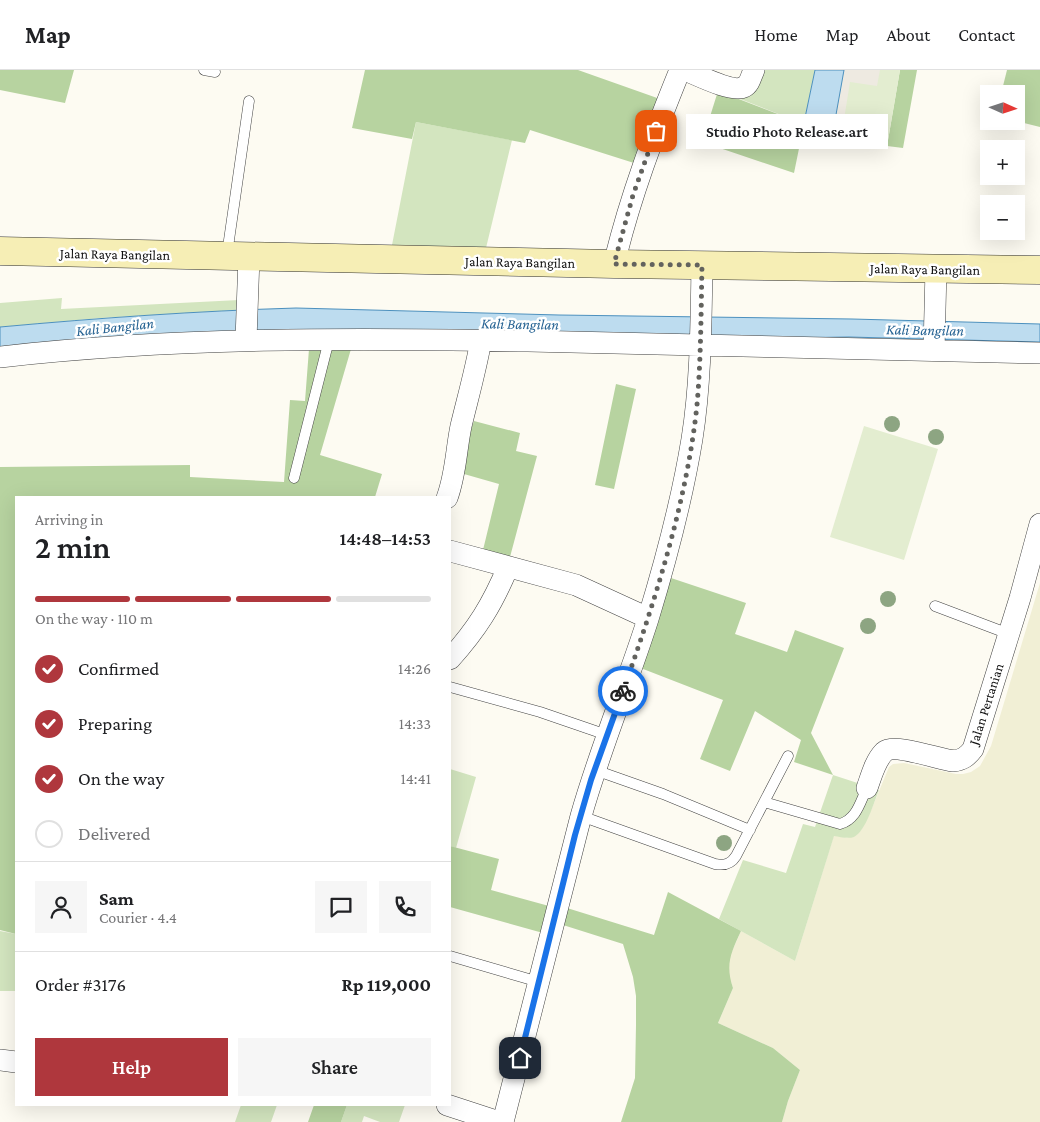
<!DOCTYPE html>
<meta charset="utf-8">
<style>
:root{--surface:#fff;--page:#f6f6f6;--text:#202124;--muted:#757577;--line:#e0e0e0;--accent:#af373d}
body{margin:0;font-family:"Crimson Pro",serif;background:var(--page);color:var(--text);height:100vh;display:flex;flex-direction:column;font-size:19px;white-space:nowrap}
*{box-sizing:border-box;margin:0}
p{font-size:16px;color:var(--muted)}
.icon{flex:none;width:28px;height:28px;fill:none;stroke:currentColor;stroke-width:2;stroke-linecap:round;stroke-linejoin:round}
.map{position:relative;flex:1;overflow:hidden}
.sheet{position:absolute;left:15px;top:426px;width:436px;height:610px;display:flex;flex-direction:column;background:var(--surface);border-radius:0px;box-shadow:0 5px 20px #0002}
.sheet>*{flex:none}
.needle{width:32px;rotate:93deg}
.tools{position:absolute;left:980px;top:15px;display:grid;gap:10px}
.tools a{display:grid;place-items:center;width:45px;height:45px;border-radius:0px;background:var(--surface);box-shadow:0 5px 20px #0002;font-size:25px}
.pin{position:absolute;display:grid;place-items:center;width:42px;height:42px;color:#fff;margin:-21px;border-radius:10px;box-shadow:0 2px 8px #0006}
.courier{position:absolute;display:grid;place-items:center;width:50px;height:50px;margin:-25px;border:4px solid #1a73e8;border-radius:50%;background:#fff;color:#222;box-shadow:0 1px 6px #0007}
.bubble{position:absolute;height:35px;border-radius:0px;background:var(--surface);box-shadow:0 5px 20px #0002;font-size:16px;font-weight:600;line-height:35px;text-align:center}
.head em{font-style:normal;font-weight:600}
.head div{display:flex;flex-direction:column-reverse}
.head{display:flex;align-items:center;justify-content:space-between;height:85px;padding:0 20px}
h1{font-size:32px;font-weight:600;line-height:38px}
.bar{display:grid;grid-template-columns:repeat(4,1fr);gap:8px 5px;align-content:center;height:60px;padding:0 20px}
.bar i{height:6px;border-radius:4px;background:var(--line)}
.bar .selected{background:var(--accent)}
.bar p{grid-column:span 4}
.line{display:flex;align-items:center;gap:12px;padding:0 20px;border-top:1px solid var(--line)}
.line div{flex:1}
.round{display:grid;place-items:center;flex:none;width:52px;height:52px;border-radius:0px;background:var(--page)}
ol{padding:0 20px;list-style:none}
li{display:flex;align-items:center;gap:15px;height:55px}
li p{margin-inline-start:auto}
li .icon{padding:5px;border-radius:50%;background:var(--accent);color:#fff;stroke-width:4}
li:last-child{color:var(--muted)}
li i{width:28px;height:28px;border:2px solid var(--line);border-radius:50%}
.primary-button{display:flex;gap:10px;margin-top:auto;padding:10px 20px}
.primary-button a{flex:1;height:58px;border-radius:0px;background:var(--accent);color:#fff;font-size:20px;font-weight:600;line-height:58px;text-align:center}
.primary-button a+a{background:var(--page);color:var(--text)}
header{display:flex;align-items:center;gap:30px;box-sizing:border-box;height:70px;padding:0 25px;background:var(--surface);border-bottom:1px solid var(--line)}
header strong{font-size:24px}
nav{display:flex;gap:28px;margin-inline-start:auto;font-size:18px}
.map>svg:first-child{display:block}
.farmland{fill:#f1efd5}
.green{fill:#d3e5bf}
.forest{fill:#b7d3a0}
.pitch{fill:#e3edd0}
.plaza{fill:#eeeae1}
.water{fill:#bddcef;stroke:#4c90be}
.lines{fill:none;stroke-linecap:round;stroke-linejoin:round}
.lane-casing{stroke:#424242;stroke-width:11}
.street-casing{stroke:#424242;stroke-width:22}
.secondary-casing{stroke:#313131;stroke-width:29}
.lane{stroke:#fff;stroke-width:10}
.street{stroke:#fff;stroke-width:21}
.secondary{stroke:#f6eeb5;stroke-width:28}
.tree{fill:#8da582}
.done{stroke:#62625e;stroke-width:5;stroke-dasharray:0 9}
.route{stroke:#1a73e8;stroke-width:6}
.labels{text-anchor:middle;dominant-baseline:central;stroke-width:5;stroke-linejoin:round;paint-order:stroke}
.street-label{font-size:14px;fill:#0f0f0f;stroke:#fff}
.water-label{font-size:15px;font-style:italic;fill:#266393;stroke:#fff}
</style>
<header>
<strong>Map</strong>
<nav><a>Home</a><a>Map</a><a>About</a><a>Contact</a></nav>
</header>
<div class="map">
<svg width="1040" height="1052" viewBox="0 0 1040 1052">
<rect width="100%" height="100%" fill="#fdfbf2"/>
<!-- farmland -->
<path class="farmland" d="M 1040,513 L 1040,1052 L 782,1052 L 788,1031 L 800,1000 L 773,978 L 718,953 L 733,918 L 729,907 L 729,888 L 741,861 L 795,891 L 834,765 L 847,768 L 861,760 L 872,738 L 889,697 L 893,694 L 904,693 L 956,704 L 963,704 L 971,702 L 980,696 L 991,676 Z"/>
<!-- green -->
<path class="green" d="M 760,0 L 815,0 L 804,54 L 735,27 Z
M 416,52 L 512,70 L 486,178 L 392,175 Z
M 62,228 L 61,239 L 239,230 L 239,240 L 101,248 L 0,257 L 0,233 Z
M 450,699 L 476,707 L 456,778 L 450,776 Z
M 833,705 L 879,720 C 874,732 866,761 854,767 C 848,769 840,767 834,766 L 795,891 L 719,849 L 743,790 L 786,803 L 803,754 L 815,757 Z
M 0,861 L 16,864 L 16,921 L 0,921 Z
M 241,1035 L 277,1035 L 271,1052 L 235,1052 Z
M 347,1035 L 405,1035 L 399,1052 L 380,1052 L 364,1046 L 362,1052 L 341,1052 Z"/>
<!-- forest -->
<path class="forest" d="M 0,0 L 74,0 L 65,33 L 0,20 Z
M 365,0 L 578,0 L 660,29 L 634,93 L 530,60 L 525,73 L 416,52 L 412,69 L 352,58 Z
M 900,0 L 917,0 L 903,78 L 887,76 Z
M 1007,0 L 1040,0 L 1040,57 L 1016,51 L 1016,24 L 1001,24 Z
M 718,21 L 804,54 L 794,103 L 702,72 Z
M 309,279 L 351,279 L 320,385 L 382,404 L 375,427 L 16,428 L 16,864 L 0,860 L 0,397 L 190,395 L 190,407 L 284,412 L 290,330 L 305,331 Z
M 616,314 L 636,319 L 614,419 L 595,415 Z
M 474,351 L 520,363 L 516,381 L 537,386 L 510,487 L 483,480 L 499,414 L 464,404 L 470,362 Z
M 668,507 L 746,533 L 735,564 L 787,582 L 795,560 L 844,578 L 811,663 L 833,705 L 794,692 L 801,670 L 755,641 L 730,701 L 700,689 L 723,630 L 638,597 Z
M 450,776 L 499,789 L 491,820 L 549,836 L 543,863 L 450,837 Z
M 668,822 L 741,861 C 731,883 725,894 733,918 L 718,953 L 773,978 L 800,1000 L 788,1031 L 782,1052 L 621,1052 L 635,1008 L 636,955 L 636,926 L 633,907 L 623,874 L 563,855 L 567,838 L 654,865 Z
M 314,1035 L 347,1035 L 341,1052 L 308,1052 Z"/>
<!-- pitch -->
<path class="pitch" d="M 815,0 L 900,0 L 887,76 L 802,62 Z
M 864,356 L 938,379 L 904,490 L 830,467 Z"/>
<!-- plaza -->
<path class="plaza" d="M 844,0 L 880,0 L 877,16 L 850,12 L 841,68 L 832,67 Z"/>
<!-- water -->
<path class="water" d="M 815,0 L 844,0 L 832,67 L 802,62 Z
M 296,238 L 559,245 L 852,249 L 1040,254 L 1040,272 L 849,267 L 0,279 L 0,257 C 99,248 197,241 296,238 Z"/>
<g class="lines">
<!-- lane casing -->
<g class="lane-casing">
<path id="lane" d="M 204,0 L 215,2
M 227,184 L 249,31
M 294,408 L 329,270
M 935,536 L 1009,564
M 450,617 L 540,642 L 607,665
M 595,700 L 663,724 L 750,760
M 764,732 L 840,754 C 857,749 860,732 867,718
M 581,746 L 715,794 C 725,796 731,794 736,786 L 788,686
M 450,886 L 539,912"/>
</g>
<!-- street casing -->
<g class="street-casing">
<path id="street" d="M 685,0 C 697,5 733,23 744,17 C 750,14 751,6 754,0
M 614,194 C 630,127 654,64 680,0
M 246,270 L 249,187
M 934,280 L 936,199
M 0,287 C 175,267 352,268 528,271 C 698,274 869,278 1040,283
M 447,428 C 456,404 456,380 461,356 C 468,327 476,299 481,270
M 450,481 L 576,515 L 648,548
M 450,589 C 477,559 492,535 508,497
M 867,718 C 871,707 875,691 884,682 C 894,673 938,689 953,691 C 962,690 967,687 973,679 L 1020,528 L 1040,454
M 0,990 L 16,992
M 447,1035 L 499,1052
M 503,1052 L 581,746 C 600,679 627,615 648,549 C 666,490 682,430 692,369 C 701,312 701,253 702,195"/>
</g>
<!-- secondary casing -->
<g class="secondary-casing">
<path id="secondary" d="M 0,181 L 614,194 L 1040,200"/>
</g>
<!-- lane -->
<use href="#lane" class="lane"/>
<!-- street -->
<use href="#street" class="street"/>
<!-- secondary -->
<use href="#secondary" class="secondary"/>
</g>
<!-- trees -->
<g class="tree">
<circle cx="892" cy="354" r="8"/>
<circle cx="936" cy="367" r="8"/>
<circle cx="888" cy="529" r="8"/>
<circle cx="868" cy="556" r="8"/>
<circle cx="724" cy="773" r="8"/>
</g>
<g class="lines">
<!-- done -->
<path class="done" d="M 623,621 C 655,531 687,431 697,335 C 701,289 701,242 702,195 L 614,194 L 633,125 L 656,61"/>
<!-- route -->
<path class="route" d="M 520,988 L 575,765 L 591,710 L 623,621"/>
</g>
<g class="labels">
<!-- street labels -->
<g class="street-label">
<text transform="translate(115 184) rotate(1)">Jalan Raya Bangilan</text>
<text transform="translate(520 192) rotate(1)">Jalan Raya Bangilan</text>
<text transform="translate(925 199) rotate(1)">Jalan Raya Bangilan</text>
<text transform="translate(986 634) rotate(-72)">Jalan Pertanian</text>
</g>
<!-- water labels -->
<g class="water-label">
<text transform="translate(520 254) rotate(1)">Kali Bangilan</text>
<text transform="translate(115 257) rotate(-6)">Kali Bangilan</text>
<text transform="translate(925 260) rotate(1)">Kali Bangilan</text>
</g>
</g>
</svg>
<div class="tools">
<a><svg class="needle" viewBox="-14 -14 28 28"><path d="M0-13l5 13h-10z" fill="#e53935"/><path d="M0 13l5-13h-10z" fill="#757577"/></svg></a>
<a>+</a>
<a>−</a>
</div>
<div class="pin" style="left:656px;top:61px;background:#ea580c"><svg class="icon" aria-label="bag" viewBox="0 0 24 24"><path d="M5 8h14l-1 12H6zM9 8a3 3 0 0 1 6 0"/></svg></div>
<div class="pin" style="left:520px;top:988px;background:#1f2937"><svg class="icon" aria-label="home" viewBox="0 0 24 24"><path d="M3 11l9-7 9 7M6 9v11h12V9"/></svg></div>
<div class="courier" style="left:623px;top:621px"><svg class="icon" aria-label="bike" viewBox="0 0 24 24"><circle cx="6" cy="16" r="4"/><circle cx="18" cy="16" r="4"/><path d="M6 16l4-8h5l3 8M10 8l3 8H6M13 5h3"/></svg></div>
<div class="bubble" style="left:686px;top:44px;width:202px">Studio Photo Release.art</div>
<section class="sheet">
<div class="head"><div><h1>2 min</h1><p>Arriving in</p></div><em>14:48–14:53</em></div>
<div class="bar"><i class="selected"></i><i class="selected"></i><i class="selected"></i><i></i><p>On the way · 110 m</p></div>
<ol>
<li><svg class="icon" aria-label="check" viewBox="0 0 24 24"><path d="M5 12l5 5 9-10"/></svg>Confirmed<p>14:26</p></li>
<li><svg class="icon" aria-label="check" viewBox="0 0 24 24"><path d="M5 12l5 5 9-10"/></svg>Preparing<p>14:33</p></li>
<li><svg class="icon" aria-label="check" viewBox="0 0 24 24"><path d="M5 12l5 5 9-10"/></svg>On the way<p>14:41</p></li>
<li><i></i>Delivered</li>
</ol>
<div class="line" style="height:90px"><a class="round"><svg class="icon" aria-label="person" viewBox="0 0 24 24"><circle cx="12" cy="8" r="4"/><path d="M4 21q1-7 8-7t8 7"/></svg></a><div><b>Sam</b><p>Courier · 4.4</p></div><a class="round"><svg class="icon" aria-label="chat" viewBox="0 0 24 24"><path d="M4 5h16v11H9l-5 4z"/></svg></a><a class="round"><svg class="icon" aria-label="phone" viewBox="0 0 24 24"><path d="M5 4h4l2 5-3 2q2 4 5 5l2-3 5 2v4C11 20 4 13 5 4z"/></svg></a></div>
<div class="line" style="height:65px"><div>Order #3176</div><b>Rp 119,000</b></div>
<div class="primary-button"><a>Help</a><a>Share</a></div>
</section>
</div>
